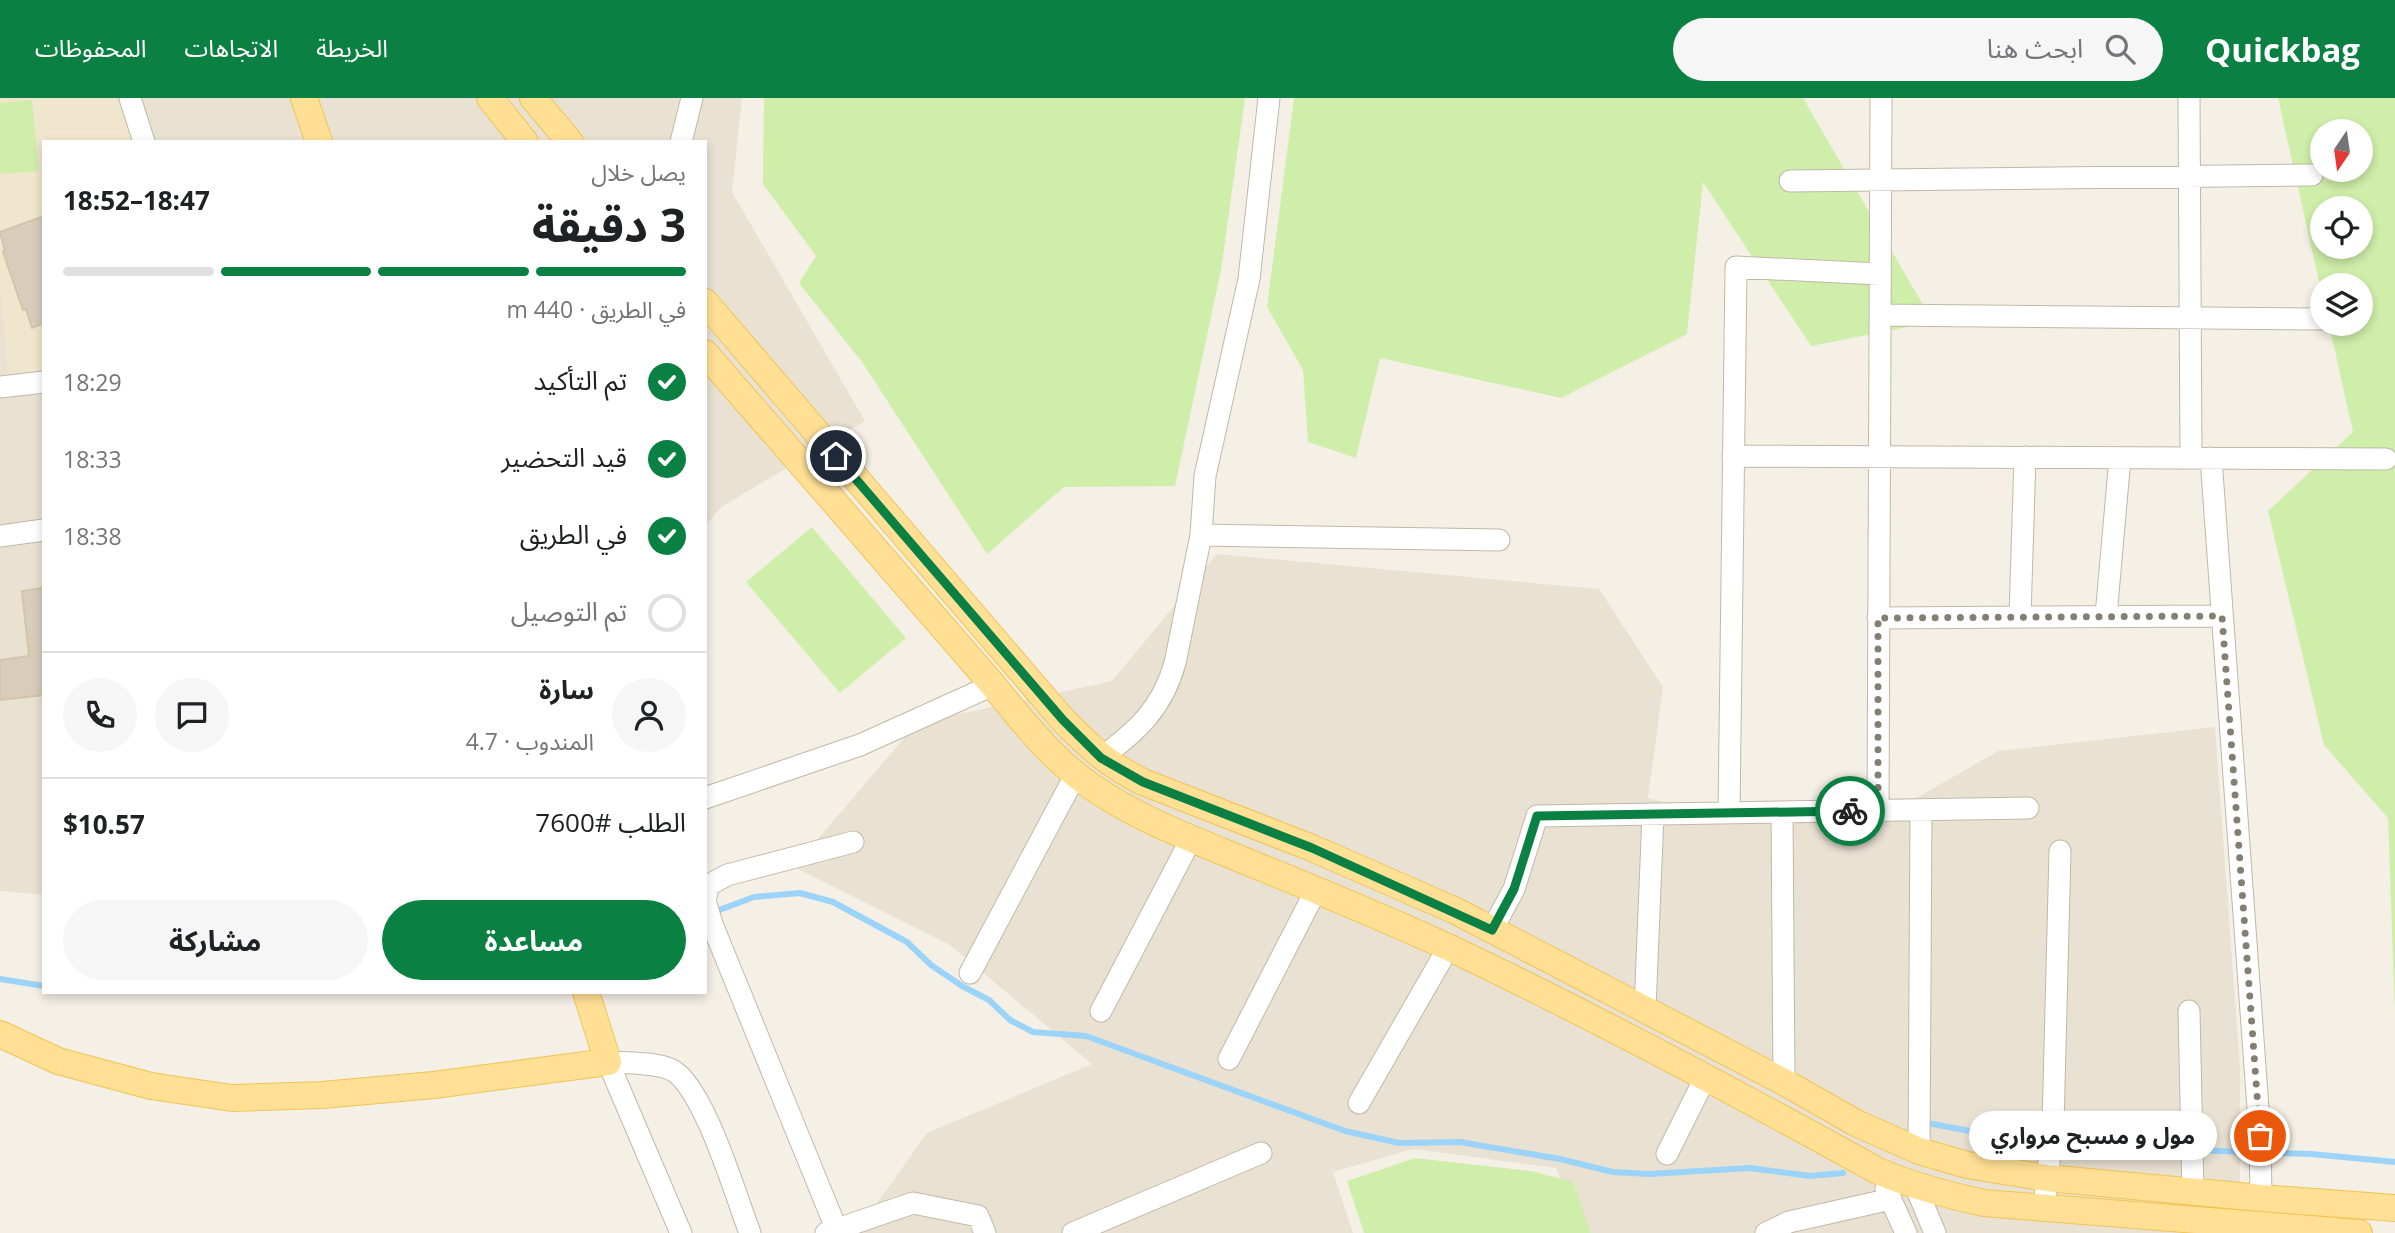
<!DOCTYPE html>
<html lang="ar">
<meta charset="utf-8">
<style>
:root{--surface:#fff;--page:#f6f6f6;--text:#202124;--muted:#757577;--line:#e0e0e0;--accent:#0b8043}
body{margin:0;font-family:"Open Sans","Noto Sans Arabic",sans-serif;background:var(--page);color:var(--text);direction:rtl;height:100vh;display:flex;flex-direction:column;font-size:26px;white-space:nowrap}
*{box-sizing:border-box;margin:0}
p{font-size:23px;color:var(--muted)}
.icon{flex:none;width:38px;height:38px;fill:none;stroke:currentColor;stroke-width:2;stroke-linecap:round;stroke-linejoin:round}
.map{position:relative;flex:1;overflow:hidden;direction:ltr}
.details{position:absolute;left:42px;top:42px;width:665px;height:854px;display:flex;flex-direction:column;background:var(--surface);border-radius:0px;box-shadow:0 4px 10px #0003;direction:rtl}
.details>*{flex:none}
.needle{width:46px;rotate:193deg}
.tools{position:absolute;left:2310px;top:21px;display:grid;gap:14px}
.tools a{display:grid;place-items:center;width:63px;height:63px;border-radius:50%;background:var(--surface);box-shadow:0 4px 10px #0003;font-size:35px}
.pin{position:absolute;display:grid;place-items:center;width:60px;height:60px;color:#fff;margin:-30px;border:4px solid #fff;border-radius:50%;box-shadow:0 2px 7px #0007}
.courier{position:absolute;display:grid;place-items:center;width:70px;height:70px;margin:-35px;border:5px solid #0b8043;border-radius:50%;background:#fff;color:#222;box-shadow:0 2px 9px #0007}
.bubble{position:absolute;height:49px;border-radius:24px;background:var(--surface);box-shadow:0 4px 10px #0003;font-size:23px;font-weight:700;line-height:49px;text-align:center;direction:rtl}
.head em{font-style:normal;font-weight:700}
.head div{display:flex;flex-direction:column-reverse}
.head{display:flex;align-items:center;justify-content:space-between;height:119px;padding:0 21px}
h1{font-size:46px;font-weight:700;line-height:52px}
.bar{display:grid;grid-template-columns:repeat(4,1fr);gap:10px 7px;align-content:center;height:84px;padding:0 21px}
.bar i{height:9px;border-radius:5px;background:var(--line)}
.bar .current{background:var(--accent)}
.bar p{grid-column:span 4}
.line{display:flex;align-items:center;gap:18px;padding:0 21px;border-top:2px solid var(--line)}
.line div{flex:1}
.round{display:grid;place-items:center;flex:none;width:74px;height:74px;border-radius:37px;background:var(--page)}
ol{padding:0 21px;list-style:none}
li{display:flex;align-items:center;gap:21px;height:77px}
li p{margin-inline-start:auto}
li .icon{padding:7px;border-radius:50%;background:var(--accent);color:#fff;stroke-width:4}
li:last-child{color:var(--muted)}
li i{width:38px;height:38px;border:4px solid var(--line);border-radius:50%}
.action{display:flex;gap:14px;margin-top:auto;padding:14px 21px}
.action a{flex:1;height:80px;border-radius:42px;background:var(--accent);color:#fff;font-size:28px;font-weight:700;line-height:80px;text-align:center}
.action a+a{background:var(--page);color:var(--text)}
header{display:flex;align-items:center;gap:42px;box-sizing:border-box;height:98px;padding:0 35px;background:var(--accent);color:#fff}
header strong{font-size:33px}
nav{display:flex;gap:38px;margin-inline-start:auto;font-size:24px}
.search{width:490px;height:63px;background:var(--page);display:flex;align-items:center;gap:18px;box-sizing:border-box;padding:0 24px;border-radius:38px;color:var(--muted);font-size:26px}
.map>svg:first-child{display:block}
.residential{fill:#e9e2d3}
.education{fill:#f0e6ce}
.green{fill:#cfeea9;fill-rule:evenodd}
.lines{fill:none;stroke-linecap:round;stroke-linejoin:round}
.stream{stroke:#9bd3f9;stroke-width:6}
.building{fill:#d8ccba;stroke:#d4c4ac;stroke-width:2}
.minor-casing{stroke:#c1b8a7;stroke-width:23}
.major-casing{stroke:#f2c357;stroke-width:28}
.minor{stroke:#fff;stroke-width:21}
.major{stroke:#ffe095;stroke-width:26}
.done{stroke:#857e72;stroke-width:7;stroke-dasharray:0 12.6}
.route{stroke:#0b8043;stroke-width:9}
</style>
<header>
<strong>Quickbag</strong>
<div class="search"><svg class="icon" aria-label="search" viewBox="0 0 24 24"><circle cx="10" cy="10" r="6"/><path d="M15 15l6 6"/></svg>ابحث هنا</div>
<nav><a>الخريطة</a><a>الاتجاهات</a><a>المحفوظات</a></nav>
</header>
<div class="map">
<svg width="2395" height="1135" viewBox="0 0 2395 1135">
<rect width="100%" height="100%" fill="#f5f0e6"/>
<!-- residential -->
<path class="residential" d="M 0,0 L 742,0 L 732,94 L 865,323 L 720,410 L 705,429 L 705,44 L 44,44 L 44,797 L 0,793 Z
M 1217,456 L 1599,491 L 1663,589 L 1648,700 L 1742,721 L 1894,713 L 1998,653 L 2215,629 L 2240,970 L 2240,1135 L 1581,1135 L 1556,1070 L 1414,1051 L 1333,1074 L 1353,1135 L 856,1135 L 927,1035 L 1092,966 L 950,847 L 794,769 L 917,625 L 1112,583 Z"/>
<!-- education -->
<path class="education" d="M 0,0 L 118,0 L 133,44 L 44,44 L 44,272 L 8,276 L 0,186 Z"/>
<!-- green -->
<path class="green" d="M 764,0 L 1245,0 L 1221,172 L 1175,388 L 1064,389 L 987,456 L 862,264 L 799,185 L 816,158 L 763,86 Z
M 1294,0 L 1803,0 L 1933,224 L 1811,248 L 1703,84 L 1687,236 L 1561,300 L 1380,260 L 1356,360 L 1308,344 L 1303,272 L 1267,209 Z
M 2278,0 L 2395,0 L 2395,916 L 2388,720 L 2324,647 L 2268,413 L 2353,334 L 2329,226 L 2361,226 L 2361,187 L 2322,187 L 2322,197 ZM 2322,33 L 2361,33 L 2361,72 L 2322,72 ZM 2322,110 L 2361,110 L 2361,149 L 2322,149 Z
M 32,2 L 39,73 L 0,76 L 0,5 Z
M 812,429 L 906,540 L 840,595 L 746,484 Z
M 1415,1060 L 1531,1073 L 1573,1084 L 1591,1135 L 1364,1135 L 1347,1083 Z"/>
<g class="lines">
<!-- stream -->
<path class="stream" d="M 714,814 L 754,799 L 800,795 L 833,804 L 907,844 L 931,867 L 962,888 L 989,902 L 1010,922 L 1033,934 L 1086,938 L 1345,1033 L 1399,1045 L 1460,1044 L 1560,1061 L 1613,1074 L 1649,1076 L 1750,1070 L 1810,1078 L 1843,1075
M 0,881 L 44,888
M 1927,1025 L 2013,1041 L 2153,1051 L 2311,1056 L 2395,1064"/>
</g>
<!-- building -->
<path class="building" d="M 44,118 L 44,225 L 32,230 L 26,211 L 23,212 L 3,154 L 5,153 L 0,134 Z
M 44,490 L 44,597 L 0,602 L 0,562 L 29,558 L 22,493 Z"/>
<g class="lines">
<!-- minor casing -->
<g class="minor-casing">
<path id="minor" d="M 130,0 L 144,44
M 2189,0 L 2191,360
M 681,44 L 692,0
M 1790,83 L 2312,77
M 1880,217 L 2322,221
M 0,289 L 44,284
M 1733,358 L 2386,361
M 2211,360 L 2260,1038 L 2261,1100
M 1201,437 L 1499,442
M 0,438 L 44,432
M 2106,518 L 2120,360
M 2020,519 L 2025,359
M 1878,520 L 2222,518
M 1101,660 C 1138,632 1162,611 1175,565 L 1201,437 L 1205,378 L 1249,181 L 1269,0
M 705,700 L 860,647 L 993,587
M 1878,712 L 1881,0
M 1782,714 L 1784,984
M 1729,715 L 1736,169 L 1880,176
M 705,802 L 712,826 L 838,1135
M 705,802 L 709,787 L 727,777 L 853,744
M 1492,832 L 1514,791 L 1537,718 L 2028,710
M 970,875 L 1076,676
M 1645,911 L 1653,716
M 1101,913 L 1191,741
M 2189,913 L 2193,1094
M 1229,961 L 1316,792
M 1359,1005 L 1448,850
M 1919,1053 L 1921,712
M 1667,1056 L 1706,978
M 1915,1087 L 1935,1135
M 1886,1091 L 1906,1135
M 2044,1110 L 2053,1027 L 2060,753
M 681,1135 L 608,964 C 625,965 656,964 672,972 C 704,989 736,1099 750,1135
M 826,1135 L 913,1105 L 978,1118 L 985,1135
M 1073,1135 L 1261,1055
M 1766,1135 L 1789,1124 L 1891,1101"/>
</g>
<!-- major casing -->
<g class="major-casing">
<path id="major" d="M 304,0 L 319,44
M 490,0 L 525,44
M 533,0 L 570,44
M 705,204 L 1063,622 C 1091,650 1107,666 1143,684 L 1312,750 L 1456,813 L 1784,984 L 1856,1025 L 1919,1053 L 1967,1067 L 2047,1080 L 2261,1100 L 2395,1110
M 705,255 L 993,587 C 1024,625 1052,661 1092,689 C 1140,722 1197,743 1250,765 C 1317,792 1384,820 1450,850 C 1595,919 1737,995 1878,1073 C 1912,1088 1947,1097 1984,1105 L 2359,1135
M 0,936 L 58,963 L 151,988 L 232,1000 L 322,997 L 434,987 L 608,964 L 586,894"/>
</g>
<!-- minor -->
<use href="#minor" class="minor"/>
<!-- major -->
<use href="#major" class="major"/>
</g>
<g class="lines">
<!-- done -->
<path class="done" d="M 1850,713 L 1878,712 L 1878,520 L 2222,518 L 2260,1038"/>
<!-- route -->
<path class="route" d="M 836,358 L 1063,622 L 1101,660 L 1143,684 L 1312,750 L 1492,832 L 1514,791 L 1537,718 L 1850,713"/>
</g>
</svg>
<div class="tools">
<a><svg class="needle" viewBox="-14 -14 28 28"><path d="M0-13l5 13h-10z" fill="#e53935"/><path d="M0 13l5-13h-10z" fill="#757577"/></svg></a>
<a><svg class="icon" aria-label="locate" viewBox="0 0 24 24"><circle cx="12" cy="12" r="6"/><path d="M12 2v4M12 18v4M2 12h4M18 12h4"/></svg></a>
<a><svg class="icon" aria-label="layers" viewBox="0 0 24 24"><path d="M12 4l9 5-9 5-9-5zM3 14l9 5 9-5"/></svg></a>
</div>
<div class="pin" style="left:2260px;top:1038px;background:#ea580c"><svg class="icon" aria-label="bag" viewBox="0 0 24 24"><path d="M5 8h14l-1 12H6zM9 8a3 3 0 0 1 6 0"/></svg></div>
<div class="pin" style="left:836px;top:358px;background:#1f2937"><svg class="icon" aria-label="home" viewBox="0 0 24 24"><path d="M3 11l9-7 9 7M6 9v11h12V9"/></svg></div>
<div class="courier" style="left:1850px;top:713px"><svg class="icon" aria-label="bike" viewBox="0 0 24 24"><circle cx="6" cy="16" r="4"/><circle cx="18" cy="16" r="4"/><path d="M6 16l4-8h5l3 8M10 8l3 8H6M13 5h3"/></svg></div>
<div class="bubble" style="left:1969px;top:1013px;width:248px">مول و مسبح مرواري</div>
<section class="details">
<div class="head"><div><h1>3 دقيقة</h1><p>يصل خلال</p></div><em>18:47–18:52</em></div>
<div class="bar"><i class="current"></i><i class="current"></i><i class="current"></i><i></i><p>في الطريق · 440 m</p></div>
<ol>
<li><svg class="icon" aria-label="check" viewBox="0 0 24 24"><path d="M5 12l5 5 9-10"/></svg>تم التأكيد<p>18:29</p></li>
<li><svg class="icon" aria-label="check" viewBox="0 0 24 24"><path d="M5 12l5 5 9-10"/></svg>قيد التحضير<p>18:33</p></li>
<li><svg class="icon" aria-label="check" viewBox="0 0 24 24"><path d="M5 12l5 5 9-10"/></svg>في الطريق<p>18:38</p></li>
<li><i></i>تم التوصيل</li>
</ol>
<div class="line" style="height:126px"><a class="round"><svg class="icon" aria-label="person" viewBox="0 0 24 24"><circle cx="12" cy="8" r="4"/><path d="M4 21q1-7 8-7t8 7"/></svg></a><div><b>سارة</b><p>المندوب · 4.7</p></div><a class="round"><svg class="icon" aria-label="chat" viewBox="0 0 24 24"><path d="M4 5h16v11H9l-5 4z"/></svg></a><a class="round"><svg class="icon" aria-label="phone" viewBox="0 0 24 24"><path d="M5 4h4l2 5-3 2q2 4 5 5l2-3 5 2v4C11 20 4 13 5 4z"/></svg></a></div>
<div class="line" style="height:91px"><div>الطلب #7600</div><b>$10.57</b></div>
<div class="action"><a>مساعدة</a><a>مشاركة</a></div>
</section>
</div>
